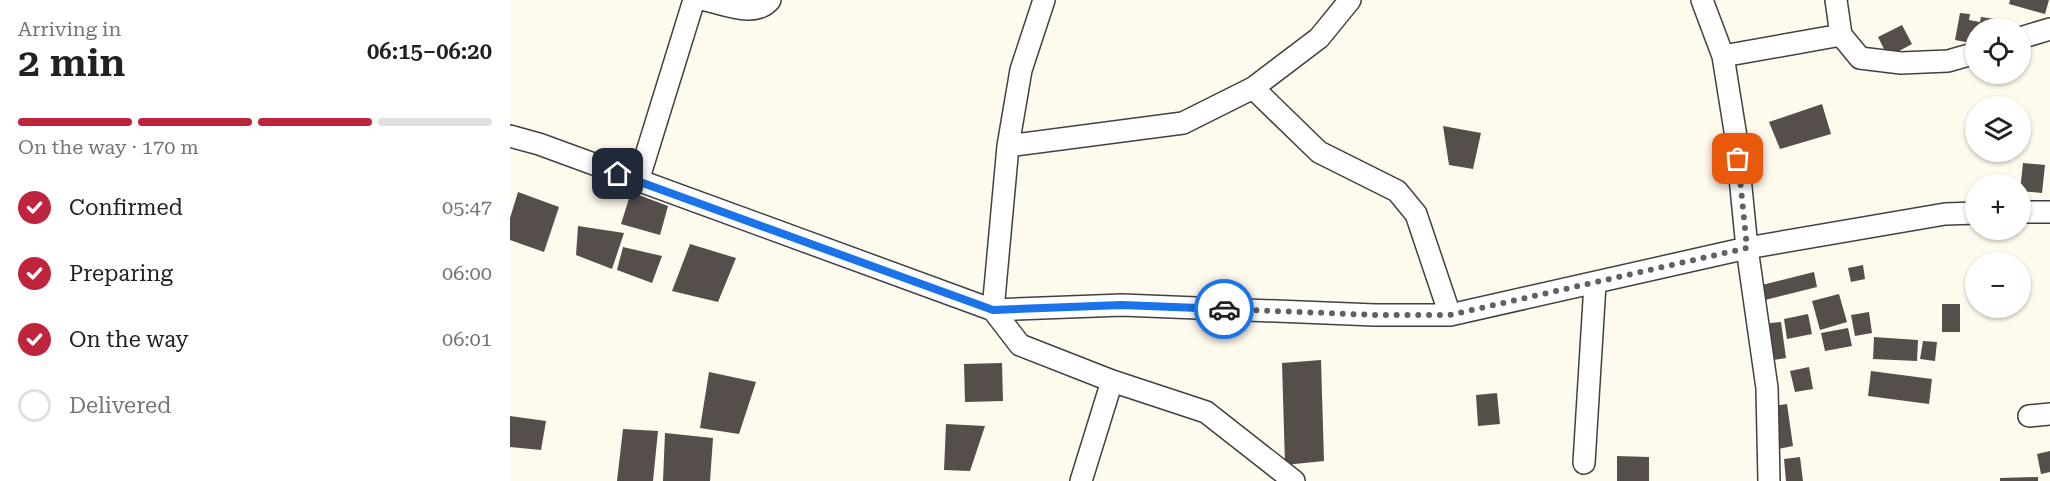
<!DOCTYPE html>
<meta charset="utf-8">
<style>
:root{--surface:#fff;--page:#f6f6f6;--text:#202124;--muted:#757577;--line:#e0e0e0;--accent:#be253d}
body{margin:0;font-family:"Roboto Serif",serif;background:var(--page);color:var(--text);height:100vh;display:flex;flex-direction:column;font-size:22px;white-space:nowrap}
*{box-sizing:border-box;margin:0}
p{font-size:20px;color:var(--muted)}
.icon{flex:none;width:33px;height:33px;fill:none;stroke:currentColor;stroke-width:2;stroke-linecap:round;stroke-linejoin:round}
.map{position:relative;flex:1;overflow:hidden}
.side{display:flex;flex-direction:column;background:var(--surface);width:510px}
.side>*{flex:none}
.controls{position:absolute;left:1455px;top:18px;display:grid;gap:12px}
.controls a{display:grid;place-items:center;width:66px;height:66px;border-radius:50%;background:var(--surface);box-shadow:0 2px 4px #0004;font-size:30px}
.pin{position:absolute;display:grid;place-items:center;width:51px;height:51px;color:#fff;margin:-26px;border-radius:12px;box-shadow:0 3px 9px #0006}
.courier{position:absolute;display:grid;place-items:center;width:60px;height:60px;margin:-30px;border:4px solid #1a73e8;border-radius:50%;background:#fff;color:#222;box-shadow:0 2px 8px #0007}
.headline em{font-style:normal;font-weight:600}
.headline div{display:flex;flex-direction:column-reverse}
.headline{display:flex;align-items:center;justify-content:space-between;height:102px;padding:0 18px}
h1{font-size:39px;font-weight:600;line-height:45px}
.bar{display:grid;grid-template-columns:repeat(4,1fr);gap:9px 6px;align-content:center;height:72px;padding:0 18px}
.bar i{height:8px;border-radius:4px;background:var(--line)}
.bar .on{background:var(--accent)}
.bar p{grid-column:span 4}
ol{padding:0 18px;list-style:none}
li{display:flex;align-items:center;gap:18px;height:66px}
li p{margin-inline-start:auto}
li .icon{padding:6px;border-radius:50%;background:var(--accent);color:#fff;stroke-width:4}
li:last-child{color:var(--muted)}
li i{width:33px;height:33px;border:3px solid var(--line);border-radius:50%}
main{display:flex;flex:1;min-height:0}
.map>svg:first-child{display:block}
.building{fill:#564e4a}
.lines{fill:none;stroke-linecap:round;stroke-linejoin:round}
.street-casing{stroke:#414141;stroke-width:24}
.street{stroke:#fff;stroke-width:21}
.done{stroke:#62615c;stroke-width:6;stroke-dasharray:0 10.8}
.route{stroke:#1a73e8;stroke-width:8}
</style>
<main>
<section class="side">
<div class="headline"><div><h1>2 min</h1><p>Arriving in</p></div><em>06:15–06:20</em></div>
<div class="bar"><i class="on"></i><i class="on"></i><i class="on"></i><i></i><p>On the way · 170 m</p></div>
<ol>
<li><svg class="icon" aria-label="check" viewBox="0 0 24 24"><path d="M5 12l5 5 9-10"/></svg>Confirmed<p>05:47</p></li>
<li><svg class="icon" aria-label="check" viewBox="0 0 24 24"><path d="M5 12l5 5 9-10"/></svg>Preparing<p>06:00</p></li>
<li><svg class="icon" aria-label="check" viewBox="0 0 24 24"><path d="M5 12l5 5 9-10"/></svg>On the way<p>06:01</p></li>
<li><i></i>Delivered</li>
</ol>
</section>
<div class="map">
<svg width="1540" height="481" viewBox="0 0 1540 481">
<rect width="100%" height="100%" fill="#fffaee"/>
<!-- building -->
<path class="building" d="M 1500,0 L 1539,0 L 1535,14 L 1499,4 Z
M 1450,13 L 1460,14 L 1459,20 L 1470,22 L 1471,17 L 1485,19 L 1484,28 L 1466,28 L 1466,44 L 1445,40 Z
M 1392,25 L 1402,44 L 1378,57 L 1368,37 Z
M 1312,104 L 1321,134 L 1270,149 L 1259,122 Z
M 933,126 L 971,133 L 963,169 L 939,165 Z
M 1513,163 L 1535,165 L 1532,193 L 1510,191 Z
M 8,192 L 49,207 L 34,252 L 0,240 L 0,218 Z
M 121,192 L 158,206 L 150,235 L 111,224 Z
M 68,226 L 114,233 L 102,269 L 66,255 Z
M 180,244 L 226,258 L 208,302 L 162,291 Z
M 113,247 L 152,256 L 142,283 L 107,270 Z
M 1353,265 L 1355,279 L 1341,282 L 1338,268 Z
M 1304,272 L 1307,287 L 1251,301 L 1248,286 Z
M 1329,294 L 1337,322 L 1310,330 L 1302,301 Z
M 1432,304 L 1450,304 L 1450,332 L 1432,332 Z
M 1359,312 L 1362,333 L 1345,336 L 1341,315 Z
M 1298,314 L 1302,334 L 1277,339 L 1274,319 Z
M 1271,322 L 1276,358 L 1256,361 L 1252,324 Z
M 1338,328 L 1342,346 L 1315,351 L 1311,333 Z
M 1364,337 L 1408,340 L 1407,361 L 1363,359 Z
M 1413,341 L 1427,342 L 1425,361 L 1410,359 Z
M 811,360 L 814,461 L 775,465 L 772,363 Z
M 492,363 L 493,401 L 455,402 L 454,364 Z
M 1299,367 L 1303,389 L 1285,392 L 1280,371 Z
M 1361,371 L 1422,379 L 1419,404 L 1358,396 Z
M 199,372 L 246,382 L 229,434 L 190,428 Z
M 987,393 L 990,424 L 968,426 L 966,395 Z
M 1277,404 L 1283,446 L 1268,449 L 1262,406 Z
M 0,416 L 36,421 L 31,450 L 0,447 Z
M 436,424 L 475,426 L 460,471 L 434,470 Z
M 113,429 L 148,431 L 143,481 L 107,481 Z
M 155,433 L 203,438 L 200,481 L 153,481 Z
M 1540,451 L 1540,472 L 1531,474 L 1527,454 Z
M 1107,456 L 1139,457 L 1139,481 L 1107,481 Z
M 1290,457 L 1293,481 L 1276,481 L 1274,459 Z
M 1528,477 L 1528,481 L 1490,481 L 1490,478 Z"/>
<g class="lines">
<!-- street casing -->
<g class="street-casing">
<path id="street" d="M 195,0 C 215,4 245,18 260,0
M 534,0 L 511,70 L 498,146 L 483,310 L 510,345 L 602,381 L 696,412 L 784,481
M 1192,0 L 1213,56 L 1226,137 L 1237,248 L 1257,388 L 1259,481
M 1326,0 L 1331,35 L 1350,58 L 1391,63 L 1438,61 L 1466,53
M 1510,38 L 1540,29
M 1213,56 L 1331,35
M 743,88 L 809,152 L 887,191 L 906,214 L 940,315
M 0,136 L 29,144 L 483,310 L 612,305 L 865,315 L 940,315 L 1237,248 L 1435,214 L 1466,213
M 498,146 L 673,123 L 743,88 L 809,38 L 840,0
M 128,181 L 184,0
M 1510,212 L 1540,212
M 1519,416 L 1540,414
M 1074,463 L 1085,284
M 571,481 L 602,381"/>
</g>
<!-- street -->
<use href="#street" class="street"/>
</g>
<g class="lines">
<!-- done -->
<path class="done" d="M 714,309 L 865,315 L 940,315 L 1237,248 L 1228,159"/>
<!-- route -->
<path class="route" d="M 108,174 L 483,310 L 612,305 L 714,309"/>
</g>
</svg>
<div class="controls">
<a><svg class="icon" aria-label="locate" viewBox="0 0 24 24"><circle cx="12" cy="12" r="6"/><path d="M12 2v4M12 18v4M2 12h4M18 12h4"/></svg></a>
<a><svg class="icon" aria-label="layers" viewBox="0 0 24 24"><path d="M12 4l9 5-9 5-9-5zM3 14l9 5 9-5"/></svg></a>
<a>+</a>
<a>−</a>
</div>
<div class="pin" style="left:1228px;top:159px;background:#ea580c"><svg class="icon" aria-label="bag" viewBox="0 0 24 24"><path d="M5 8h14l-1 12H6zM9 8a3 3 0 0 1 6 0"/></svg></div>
<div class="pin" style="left:108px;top:174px;background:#1f2937"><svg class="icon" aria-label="home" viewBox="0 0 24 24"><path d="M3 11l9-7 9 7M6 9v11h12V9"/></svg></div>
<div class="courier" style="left:714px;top:309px"><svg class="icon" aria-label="car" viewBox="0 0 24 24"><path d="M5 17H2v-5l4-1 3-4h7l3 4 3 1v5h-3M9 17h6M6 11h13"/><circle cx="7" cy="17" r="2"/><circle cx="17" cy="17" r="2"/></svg></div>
</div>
</main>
